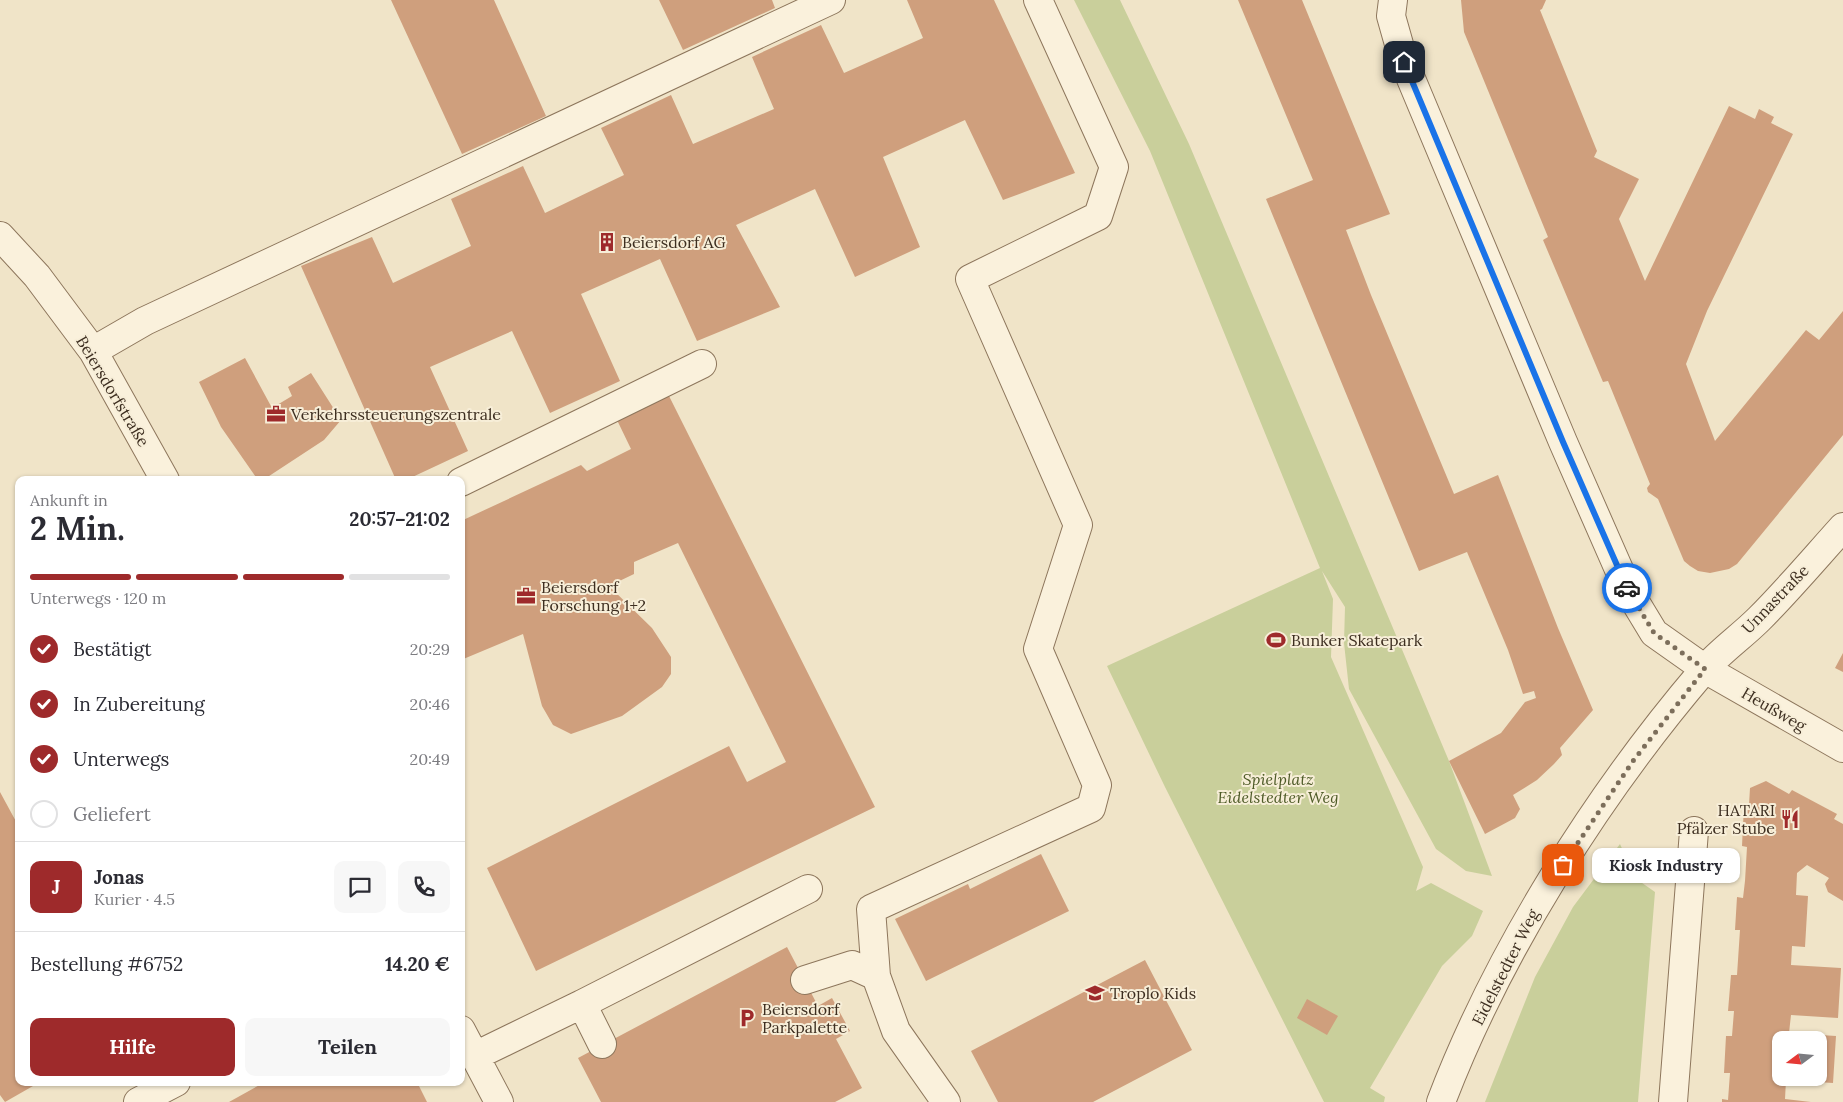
<!DOCTYPE html>
<html lang="de">
<meta charset="utf-8">
<style>
:root{--surface:#fff;--page:#f7f7f7;--text:#2b2b33;--muted:#7c7c81;--line:#e1e1e2;--accent:#9e2a2b}
body{margin:0;font-family:Lora,serif;background:var(--page);color:var(--text);height:100vh;display:flex;flex-direction:column;font-size:19px;white-space:nowrap}
*{box-sizing:border-box;margin:0}
p{font-size:16px;color:var(--muted)}
.icon{flex:none;width:28px;height:28px;fill:none;stroke:currentColor;stroke-width:2;stroke-linecap:round;stroke-linejoin:round}
.map{position:relative;flex:1;overflow:hidden}
.sheet{position:absolute;left:15px;top:476px;width:450px;height:610px;display:flex;flex-direction:column;background:var(--surface);border-radius:10px;box-shadow:0 1px 4px #0004}
.sheet>*{flex:none}
.needle{width:32px;rotate:254deg}
.tools{position:absolute;left:1772px;top:1031px;display:grid;gap:10px}
.tools a{display:grid;place-items:center;width:55px;height:55px;border-radius:10px;background:var(--surface);box-shadow:0 1px 4px #0004;font-size:25px}
.pin{position:absolute;display:grid;place-items:center;width:42px;height:42px;color:#fff;margin:-21px;border-radius:10px;box-shadow:0 2px 8px #0006}
.courier{position:absolute;display:grid;place-items:center;width:50px;height:50px;margin:-25px;border:4px solid #1a73e8;border-radius:50%;background:#fff;color:#222;box-shadow:0 1px 6px #0007}
.bubble{position:absolute;height:35px;border-radius:10px;background:var(--surface);box-shadow:0 1px 4px #0004;font-size:16px;font-weight:700;line-height:35px;text-align:center}
.head em{font-style:normal;font-weight:700}
.head div{display:flex;flex-direction:column-reverse}
.head{display:flex;align-items:center;justify-content:space-between;height:85px;padding:0 15px}
h1{font-size:32px;font-weight:700;line-height:38px}
.bar{display:grid;grid-template-columns:repeat(4,1fr);gap:8px 5px;align-content:center;height:60px;padding:0 15px}
.bar i{height:6px;border-radius:4px;background:var(--line)}
.bar .current{background:var(--accent)}
.bar p{grid-column:span 4}
.line{display:flex;align-items:center;gap:12px;padding:0 15px;border-top:1px solid var(--line)}
.line div{flex:1}
.round{display:grid;place-items:center;flex:none;width:52px;height:52px;border-radius:10px;background:var(--page)}
ol{padding:0 15px;list-style:none}
li{display:flex;align-items:center;gap:15px;height:55px}
li p{margin-inline-start:auto}
li .icon{padding:5px;border-radius:50%;background:var(--accent);color:#fff;stroke-width:4}
li:last-child{color:var(--muted)}
li i{width:28px;height:28px;border:2px solid var(--line);border-radius:50%}
.action{display:flex;gap:10px;margin-top:auto;padding:10px 15px}
.action a{flex:1;height:58px;border-radius:10px;background:var(--accent);color:#fff;font-size:20px;font-weight:700;line-height:58px;text-align:center}
.action a+a{background:var(--page);color:var(--text)}
.map>svg:first-child{display:block}
.green{fill:#c9cf9b}
.building{fill:#cf9f7d;fill-rule:evenodd}
.lines{fill:none;stroke-linecap:round;stroke-linejoin:round}
.minor-casing{stroke:#8d765c;stroke-width:30}
.minor{stroke:#faf1dc;stroke-width:28}
.done{stroke:#7c6e5b;stroke-width:5;stroke-dasharray:0 9}
.route{stroke:#1a73e8;stroke-width:6}
.labels{text-anchor:middle;dominant-baseline:central;stroke-width:4;stroke-linejoin:round;paint-order:stroke}
.poi-label{font-size:16px;fill:#3d2e20;stroke:#f7eed8;text-anchor:start}
.street-label{font-size:16px;fill:#3d2e20;stroke:#f7eed8}
.park-label{font-size:16px;font-style:italic;fill:#4d5a26;stroke:#f7eed8}
</style>
<div class="map">
<svg width="1843" height="1102" viewBox="0 0 1843 1102">
<rect width="100%" height="100%" fill="#f0e4c8"/>
<!-- green -->
<path class="green" d="M 1074,0 L 1120,0 L 1189,144 L 1449,761 L 1492,876 L 1466,871 L 1436,849 L 1349,689 L 1344,643 L 1345,607 L 1322,571 L 1333,599 L 1331,657 L 1423,867 L 1416,891 L 1431,883 L 1483,911 L 1472,936 L 1442,966 L 1370,1088 L 1385,1097 L 1384,1102 L 1324,1102 L 1165,787 L 1107,666 L 1320,568 L 1150,151 Z
M 1620,844 L 1635,878 L 1655,892 L 1638,1102 L 1485,1102 L 1535,977 L 1573,907 Z"/>
<!-- building -->
<path class="building" d="M 391,0 L 494,0 L 546,116 L 462,154 Z
M 659,0 L 772,0 L 775,8 L 683,50 Z
M 907,0 L 994,0 L 1075,173 L 1003,200 L 965,120 L 883,157 L 920,247 L 855,277 L 815,189 L 736,225 L 780,307 L 697,341 L 660,259 L 581,294 L 620,381 L 550,413 L 512,331 L 430,367 L 468,451 L 406,480 L 396,480 L 301,266 L 372,237 L 393,283 L 471,246 L 451,199 L 523,166 L 545,213 L 624,175 L 601,128 L 671,95 L 693,144 L 774,109 L 752,57 L 821,25 L 844,73 L 923,38 Z
M 1238,0 L 1302,0 L 1390,214 L 1346,230 L 1371,295 L 1454,494 L 1498,475 L 1558,628 L 1593,710 L 1560,748 L 1562,755 L 1554,764 L 1537,780 L 1513,795 L 1520,809 L 1515,818 L 1485,834 L 1449,761 L 1501,733 L 1525,702 L 1536,698 L 1534,691 L 1523,694 L 1508,650 L 1467,552 L 1419,571 L 1266,199 L 1313,180 Z
M 1461,0 L 1546,0 L 1542,9 L 1540,10 L 1597,151 L 1594,157 L 1639,179 L 1619,219 L 1645,281 L 1729,106 L 1755,119 L 1759,109 L 1774,117 L 1771,123 L 1793,134 L 1707,311 L 1686,364 L 1715,441 L 1806,330 L 1819,340 L 1843,311 L 1843,435 L 1737,564 L 1729,569 L 1710,573 L 1698,571 L 1690,566 L 1684,561 L 1658,499 L 1648,492 L 1647,488 L 1650,484 L 1608,381 L 1603,382 L 1543,240 L 1548,237 L 1464,32 Z
M 245,358 L 272,408 L 292,396 L 288,387 L 311,373 L 341,420 L 324,440 L 263,480 L 258,480 L 221,427 L 199,382 Z
M 669,396 L 875,807 L 536,971 L 487,868 L 729,746 L 747,782 L 786,762 L 678,543 L 634,562 L 634,574 L 609,586 L 652,628 L 671,657 L 671,674 L 662,687 L 622,716 L 571,734 L 553,725 L 542,706 L 523,634 L 461,660 L 461,521 L 581,465 L 587,471 L 631,449 L 617,420 Z
M 1843,653 L 1843,672 L 1835,668 Z
M 1766,781 L 1789,794 L 1792,790 L 1837,814 L 1834,819 L 1843,824 L 1843,901 L 1828,892 L 1825,884 L 1829,878 L 1807,865 L 1797,873 L 1796,895 L 1808,896 L 1805,947 L 1792,946 L 1791,965 L 1841,968 L 1838,1018 L 1791,1015 L 1789,1033 L 1836,1036 L 1833,1083 L 1786,1080 L 1785,1099 L 1811,1102 L 1722,1102 L 1722,1099 L 1728,1100 L 1730,1073 L 1724,1073 L 1726,1036 L 1732,1036 L 1734,1011 L 1728,1011 L 1731,975 L 1737,975 L 1740,930 L 1735,930 L 1737,897 L 1743,898 L 1745,881 L 1747,847 L 1742,846 L 1744,805 L 1749,805 L 1750,788 ZM 1781,1040 L 1819,1040 L 1819,1078 L 1781,1078 Z
M 0,792 L 19,827 L 19,1082 L 40,1082 L 5,1102 L 0,1095 Z
M 1041,854 L 1069,911 L 926,981 L 895,919 L 968,884 L 970,889 Z
M 787,947 L 818,1006 L 832,998 L 850,1031 L 836,1039 L 862,1088 L 835,1102 L 601,1102 L 578,1058 Z
M 1145,960 L 1192,1050 L 1093,1102 L 998,1102 L 971,1051 Z
M 1307,999 L 1338,1016 L 1327,1035 L 1297,1018 Z
M 265,1082 L 417,1082 L 427,1102 L 229,1102 Z"/>
<g class="lines">
<!-- minor casing -->
<g class="minor-casing">
<path id="minor" d="M 1393,0 L 1391,16 L 1404,62 L 1563,442 L 1628,590 L 1654,633 L 1705,669 L 1843,748
M 0,236 L 37,276 L 93,351 L 165,480
M 93,351 L 145,321 L 831,0
M 461,482 L 702,364
M 876,976 L 871,909 L 1091,808 L 1097,785 L 1038,649 L 1078,525 L 970,279 L 1098,216 L 1114,167 L 1038,0
M 805,980 L 852,965 L 876,976 L 896,1031 L 946,1102
M 582,1004 L 808,889
M 461,1030 L 499,1102
M 475,1056 L 582,1004 L 602,1044
M 138,1102 L 176,1082
M 1441,1102 C 1499,950 1598,794 1703,671 C 1720,651 1741,637 1759,619 C 1788,590 1815,558 1843,527
M 1673,1102 L 1694,831"/>
</g>
<!-- minor -->
<use href="#minor" class="minor"/>
</g>
<g class="lines">
<!-- done -->
<path class="done" d="M 1563,865 L 1633,761 L 1705,669 L 1654,633 L 1627,588"/>
<!-- route -->
<path class="route" d="M 1404,62 L 1563,442 L 1627,588"/>
</g>
<!-- icons -->
<defs>
<g id="building-bare" transform="scale(1.5)"><path d="M-4-6H4V6H1V3H-1V6H-4ZM-2.5-4.3h1.7v1.8h-1.7ZM.8-4.3h1.7v1.8H.8ZM-2.5-1h1.7V.8h-1.7ZM.8-1h1.7V.8H.8Z" fill="#9e2a2b" stroke="#f7eed8" stroke-width="2.5" paint-order="stroke"/></g>
<g id="office-bare" transform="scale(1.5)"><path d="M-6-3h4V-5.5h4V-3h4V5H-6ZM-1-4.5V-3h2v-1.5ZM-6 0V1H6V0Z" fill="#9e2a2b" stroke="#f7eed8" stroke-width="2.5" paint-order="stroke"/></g>
<g id="stadium-bare" transform="scale(1.5)"><path d="M0-5a6.5 5 0 1 0 0 10a6.5 5 0 1 0 0-10ZM-3.5-1.8h7v3.6h-7Z" fill="#9e2a2b" stroke="#f7eed8" stroke-width="2.5" paint-order="stroke"/></g>
<g id="restaurant-bare" transform="scale(1.5)"><path d="M-5-6h1v4h1v-4h1v4h1v-4h1v5L-1.5 .5V6h-2V.5L-5-1ZM5-6V6H3V1.5H1.5Q1.5-4 5-6Z" fill="#9e2a2b" stroke="#f7eed8" stroke-width="2.5" paint-order="stroke"/></g>
<g id="school-bare" transform="scale(1.5)"><path d="M0-5L7-2L0 1L-7-2ZM-4 1L0 2.5L4 1V4Q0 6-4 4Z" fill="#9e2a2b" stroke="#f7eed8" stroke-width="2.5" paint-order="stroke"/></g>
<g id="parking-bare" transform="scale(1.5)"><path d="M-3.5-5.5H1a3.5 3.5 0 0 1 0 7H-1V5.5H-3.5ZM-1-3.4V-.6H.8a1.4 1.4 0 0 0 0-2.8Z" fill="#9e2a2b" stroke="#f7eed8" stroke-width="2.5" paint-order="stroke"/></g>
</defs>
<g fill-rule="evenodd">
<use href="#building-bare" x="607" y="242"/>
<use href="#office-bare" x="276" y="414"/>
<use href="#office-bare" x="526" y="596"/>
<use href="#stadium-bare" x="1276" y="640"/>
<use href="#restaurant-bare" x="1790" y="819"/>
<use href="#school-bare" x="1095" y="993"/>
<use href="#parking-bare" x="747" y="1018"/>
</g>
<g class="labels">
<!-- poi labels -->
<g class="poi-label">
<text x="622" y="242">Beiersdorf AG</text>
<text x="291" y="414">Verkehrssteuerungszentrale</text>
<text x="541" y="587">Beiersdorf<tspan x="541" dy="18">Forschung 1+2</tspan></text>
<text x="1291" y="640">Bunker Skatepark</text>
<text x="1775" y="810" text-anchor="end">HATARI<tspan x="1775" dy="18">Pfälzer Stube</tspan></text>
<text x="1110" y="993">Troplo Kids</text>
<text x="762" y="1009">Beiersdorf<tspan x="762" dy="18">Parkpalette</tspan></text>
</g>
<!-- street labels -->
<g class="street-label">
<text transform="translate(113 391) rotate(59)">Beiersdorfstraße</text>
<text transform="translate(1775 599) rotate(-46)">Unnastraße</text>
<text transform="translate(1774 709) rotate(30)">Heußweg</text>
<text transform="translate(1505 967) rotate(-63)">Eidelstedter Weg</text>
</g>
<!-- park labels -->
<g class="park-label">
<text x="1278" y="779">Spielplatz<tspan x="1278" dy="18">Eidelstedter Weg</tspan></text>
</g>
</g>
</svg>
<div class="tools">
<a><svg class="needle" viewBox="-14 -14 28 28"><path d="M0-13l5 13h-10z" fill="#e53935"/><path d="M0 13l5-13h-10z" fill="#7c7c81"/></svg></a>
</div>
<div class="pin" style="left:1563px;top:865px;background:#ea580c"><svg class="icon" aria-label="bag" viewBox="0 0 24 24"><path d="M5 8h14l-1 12H6zM9 8a3 3 0 0 1 6 0"/></svg></div>
<div class="pin" style="left:1404px;top:62px;background:#1f2937"><svg class="icon" aria-label="home" viewBox="0 0 24 24"><path d="M3 11l9-7 9 7M6 9v11h12V9"/></svg></div>
<div class="courier" style="left:1627px;top:588px"><svg class="icon" aria-label="car" viewBox="0 0 24 24"><path d="M5 17H2v-5l4-1 3-4h7l3 4 3 1v5h-3M9 17h6M6 11h13"/><circle cx="7" cy="17" r="2"/><circle cx="17" cy="17" r="2"/></svg></div>
<div class="bubble" style="left:1592px;top:848px;width:148px">Kiosk Industry</div>
<section class="sheet">
<div class="head"><div><h1>2 Min.</h1><p>Ankunft in</p></div><em>20:57–21:02</em></div>
<div class="bar"><i class="current"></i><i class="current"></i><i class="current"></i><i></i><p>Unterwegs · 120 m</p></div>
<ol>
<li><svg class="icon" aria-label="check" viewBox="0 0 24 24"><path d="M5 12l5 5 9-10"/></svg>Bestätigt<p>20:29</p></li>
<li><svg class="icon" aria-label="check" viewBox="0 0 24 24"><path d="M5 12l5 5 9-10"/></svg>In Zubereitung<p>20:46</p></li>
<li><svg class="icon" aria-label="check" viewBox="0 0 24 24"><path d="M5 12l5 5 9-10"/></svg>Unterwegs<p>20:49</p></li>
<li><i></i>Geliefert</li>
</ol>
<div class="line" style="height:90px"><b class="round" style="background:var(--accent);color:#fff">J</b><div><b>Jonas</b><p>Kurier · 4.5</p></div><a class="round"><svg class="icon" aria-label="chat" viewBox="0 0 24 24"><path d="M4 5h16v11H9l-5 4z"/></svg></a><a class="round"><svg class="icon" aria-label="phone" viewBox="0 0 24 24"><path d="M5 4h4l2 5-3 2q2 4 5 5l2-3 5 2v4C11 20 4 13 5 4z"/></svg></a></div>
<div class="line" style="height:65px"><div>Bestellung #6752</div><b>14.20 €</b></div>
<div class="action"><a>Hilfe</a><a>Teilen</a></div>
</section>
</div>
